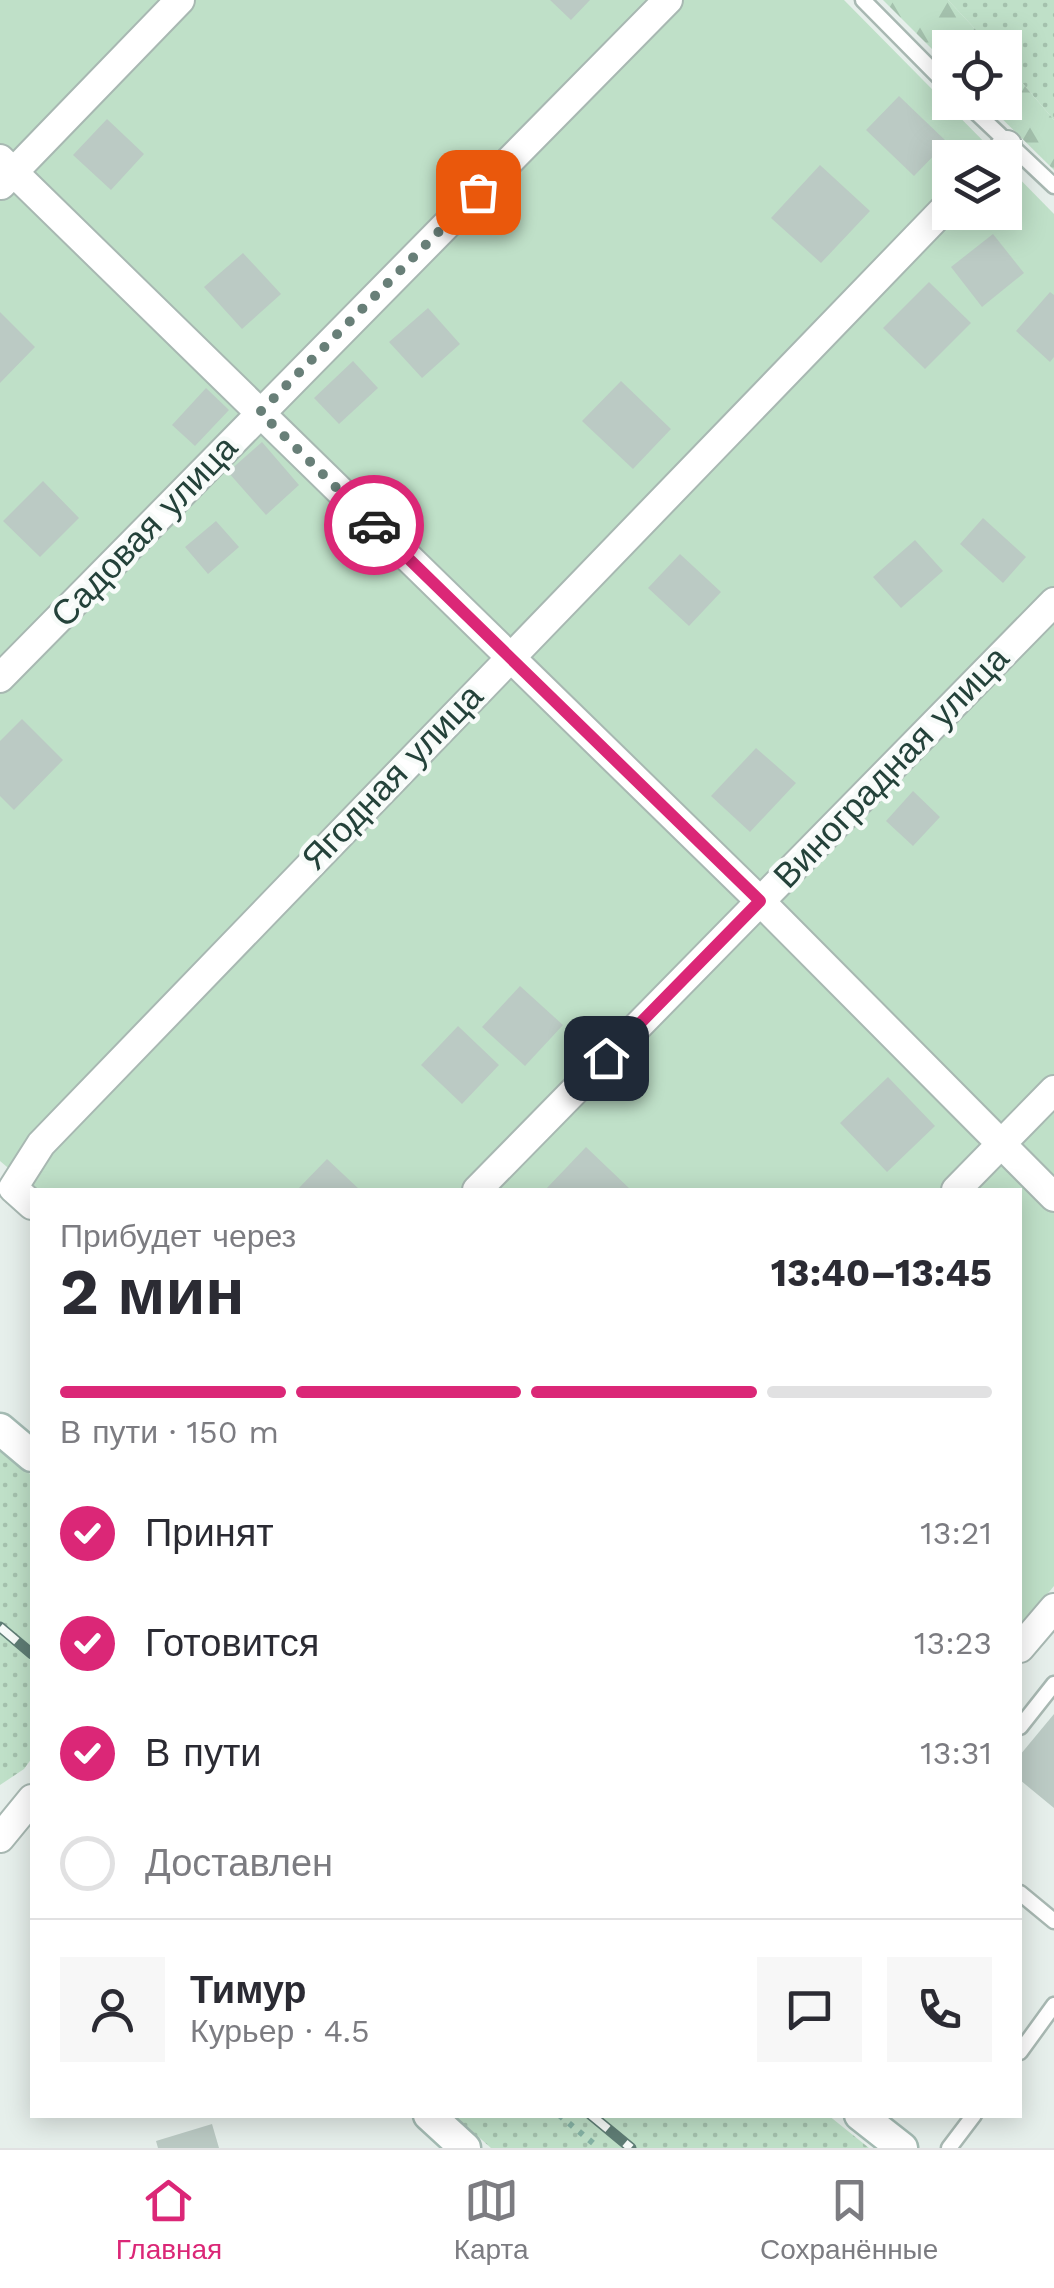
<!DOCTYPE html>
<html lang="ru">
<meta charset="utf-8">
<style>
:root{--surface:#fff;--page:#f7f7f7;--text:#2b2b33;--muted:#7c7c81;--line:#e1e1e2;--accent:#db2777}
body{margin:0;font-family:"Work Sans",sans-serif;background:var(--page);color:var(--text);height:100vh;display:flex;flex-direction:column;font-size:38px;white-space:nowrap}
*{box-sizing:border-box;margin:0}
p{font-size:32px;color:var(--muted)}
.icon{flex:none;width:55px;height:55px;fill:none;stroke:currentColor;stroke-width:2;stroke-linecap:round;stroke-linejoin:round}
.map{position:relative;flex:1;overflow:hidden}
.drawer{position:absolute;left:30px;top:1188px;width:992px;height:930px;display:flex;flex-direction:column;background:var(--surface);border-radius:0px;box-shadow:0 5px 25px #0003}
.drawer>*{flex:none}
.controls{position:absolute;left:932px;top:30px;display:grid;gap:20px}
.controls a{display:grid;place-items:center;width:90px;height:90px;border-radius:0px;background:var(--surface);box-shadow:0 5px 25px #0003;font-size:50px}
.pin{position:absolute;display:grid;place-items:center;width:85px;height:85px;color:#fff;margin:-42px;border-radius:20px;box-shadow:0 5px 15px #0006}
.courier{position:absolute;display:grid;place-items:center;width:100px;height:100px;margin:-50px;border:8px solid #db2777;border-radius:50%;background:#fff;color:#222;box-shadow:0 2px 12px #0007}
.overview em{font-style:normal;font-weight:700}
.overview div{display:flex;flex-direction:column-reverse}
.overview{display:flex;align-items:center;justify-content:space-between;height:170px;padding:0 30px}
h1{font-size:65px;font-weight:700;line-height:75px}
.bar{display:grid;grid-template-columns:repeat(4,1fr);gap:15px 10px;align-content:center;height:120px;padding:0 30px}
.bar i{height:12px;border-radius:8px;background:var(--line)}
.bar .current{background:var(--accent)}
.bar p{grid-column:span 4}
.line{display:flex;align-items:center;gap:25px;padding:0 30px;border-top:2px solid var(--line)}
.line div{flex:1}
.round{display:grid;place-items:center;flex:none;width:105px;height:105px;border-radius:0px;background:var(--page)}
ol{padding:0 30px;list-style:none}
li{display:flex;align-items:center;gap:30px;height:110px}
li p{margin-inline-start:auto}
li .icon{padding:10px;border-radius:50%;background:var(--accent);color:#fff;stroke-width:4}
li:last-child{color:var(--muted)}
li i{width:55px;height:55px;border:5px solid var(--line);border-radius:50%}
.tab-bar{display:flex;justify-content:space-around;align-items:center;height:140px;border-top:2px solid var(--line);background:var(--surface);font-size:28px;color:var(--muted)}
.tab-bar a{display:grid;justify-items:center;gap:5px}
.tab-bar .current{color:var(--accent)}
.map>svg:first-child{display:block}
.grass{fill:url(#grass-dots)}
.forest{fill:url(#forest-firs)}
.garden{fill:#bfe0c8}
.building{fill:#bbcac4}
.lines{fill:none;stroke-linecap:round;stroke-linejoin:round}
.lane-casing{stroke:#a8b8b2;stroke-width:19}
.street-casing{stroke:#a8b8b2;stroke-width:32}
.secondary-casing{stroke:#a4bbb3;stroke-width:35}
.path{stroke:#86b3a5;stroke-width:6;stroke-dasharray:5 8;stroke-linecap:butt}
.lane{stroke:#fff;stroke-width:14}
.street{stroke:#fff;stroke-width:28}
.secondary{stroke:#fff;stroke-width:30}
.rail-casing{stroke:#5f7d75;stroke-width:11}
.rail{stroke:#f7fbf9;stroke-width:8;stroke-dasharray:22;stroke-linecap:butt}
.done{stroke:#687f78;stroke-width:10;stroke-dasharray:0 18}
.route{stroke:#db2777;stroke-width:12}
.labels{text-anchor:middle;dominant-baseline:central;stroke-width:9;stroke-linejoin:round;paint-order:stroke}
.street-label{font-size:35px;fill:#24423a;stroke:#f7fbf9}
</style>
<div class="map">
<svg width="1054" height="2148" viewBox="0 0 1054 2148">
<defs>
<pattern id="grass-dots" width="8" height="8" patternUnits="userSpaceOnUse" patternTransform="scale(2.5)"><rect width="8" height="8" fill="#bfe0c8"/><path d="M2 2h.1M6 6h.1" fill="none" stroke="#a4c1ad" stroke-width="1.8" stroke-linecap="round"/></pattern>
<pattern id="forest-firs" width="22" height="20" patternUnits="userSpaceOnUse" patternTransform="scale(2.5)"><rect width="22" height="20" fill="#bfe0c8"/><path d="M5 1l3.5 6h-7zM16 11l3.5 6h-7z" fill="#a4c1ad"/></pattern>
</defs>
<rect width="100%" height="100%" fill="#e6efeb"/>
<!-- grass -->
<path class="grass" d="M 948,0 L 1054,0 L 1054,120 L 1005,63 L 1005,48 L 992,47 Z
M 0,1449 L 32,1476 L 32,1758 L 24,1769 L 0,1785 Z
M 454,2115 L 828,2115 L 869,2148 L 491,2148 Z"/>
<!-- forest -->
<path class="forest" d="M 883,0 L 948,0 L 992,47 L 950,48 L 950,67 Z
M 1005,63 L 1054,120 L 1054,170 L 986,103 L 1005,102 Z"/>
<!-- garden -->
<path class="garden" d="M 0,0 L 844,0 L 999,157 L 950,158 L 950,212 L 1005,212 L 1005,164 L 1054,214 L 1054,1586 L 1020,1627 L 1020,1190 L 34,1190 L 0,1161 Z"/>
<!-- building -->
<path class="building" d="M 550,0 L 590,0 L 571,20 Z
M 899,96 L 947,142 L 914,176 L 866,130 Z
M 107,119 L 144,154 L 111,190 L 73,155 Z
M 820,165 L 870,211 L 821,263 L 771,218 Z
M 993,234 L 1024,273 L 982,307 L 951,267 Z
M 243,253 L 281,294 L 242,329 L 204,287 Z
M 929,282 L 971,323 L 925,369 L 883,328 Z
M 1050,292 L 1054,295 L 1054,357 L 1050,362 L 1016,331 Z
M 428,308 L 460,344 L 422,378 L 389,342 Z
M 0,312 L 35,347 L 0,383 Z
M 353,361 L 378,388 L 339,424 L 314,398 Z
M 621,381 L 671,429 L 633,469 L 582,421 Z
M 206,388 L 229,410 L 195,446 L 172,425 Z
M 262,442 L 299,485 L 266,515 L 228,472 Z
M 43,481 L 79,518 L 40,557 L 3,521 Z
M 983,518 L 1026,557 L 1003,583 L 960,544 Z
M 216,521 L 239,547 L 208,574 L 185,547 Z
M 915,540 L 943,571 L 901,608 L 873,577 Z
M 680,554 L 721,592 L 689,626 L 648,588 Z
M 22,719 L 63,760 L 14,810 L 0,796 L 0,741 Z
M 756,748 L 796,783 L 750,832 L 711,796 Z
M 913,791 L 940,817 L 913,846 L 886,821 Z
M 520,986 L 563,1025 L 525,1066 L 482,1027 Z
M 458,1026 L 499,1065 L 462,1104 L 421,1065 Z
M 888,1077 L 935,1126 L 887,1172 L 840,1123 Z
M 586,1147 L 631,1190 L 545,1190 Z
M 327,1159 L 360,1190 L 297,1190 Z
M 1054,1714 L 1054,1808 L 1020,1780 L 1020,1755 Z
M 212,2124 L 219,2148 L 158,2148 L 156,2141 Z"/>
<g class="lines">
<!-- lane casing -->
<g class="lane-casing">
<path id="lane" d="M 863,0 L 950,88
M 965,102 L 1054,186
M 1020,1727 L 1054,1684
M 1020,1893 L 1054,1921
M 1020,2052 L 1054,2005
M 949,2148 L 974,2115"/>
</g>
<!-- street casing -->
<g class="street-casing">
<path id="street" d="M 995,158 L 1007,145
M 0,159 L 760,901 L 1054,1197
M 1,185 L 180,0
M 0,678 L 668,0
M 477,1190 L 1054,602
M 956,1190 L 1054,1090
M 32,1205 L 13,1188 L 41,1144 L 950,203
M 1020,1648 L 1054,1608
M 0,1838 L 32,1799"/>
</g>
<!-- secondary casing -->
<g class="secondary-casing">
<path id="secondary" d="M 0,1429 L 32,1456
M 429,2115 L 465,2148
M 860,2115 L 902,2148"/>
</g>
<!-- path -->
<path class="path" d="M 559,2115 L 599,2148"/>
<!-- lane -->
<use href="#lane" class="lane"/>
<!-- street -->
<use href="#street" class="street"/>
<!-- secondary -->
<use href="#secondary" class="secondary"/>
<!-- rail casing -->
<g class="rail-casing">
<path id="rail" d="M 0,1627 L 32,1654
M 591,2115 L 631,2148"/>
</g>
<!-- rail -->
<use href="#rail" class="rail"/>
</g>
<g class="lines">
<!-- done -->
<path class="done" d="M 374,525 L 260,412 L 478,192"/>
<!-- route -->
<path class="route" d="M 374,525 L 760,901 L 606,1058"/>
</g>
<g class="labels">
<!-- street labels -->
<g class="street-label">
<text transform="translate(144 531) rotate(-46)">Садовая улица</text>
<text transform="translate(891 767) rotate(-46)">Виноградная улица</text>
<text transform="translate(392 777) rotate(-46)">Ягодная улица</text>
</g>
</g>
</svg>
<div class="controls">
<a><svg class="icon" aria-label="locate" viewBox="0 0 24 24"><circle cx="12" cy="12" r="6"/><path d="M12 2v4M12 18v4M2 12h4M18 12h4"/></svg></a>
<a><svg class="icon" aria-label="layers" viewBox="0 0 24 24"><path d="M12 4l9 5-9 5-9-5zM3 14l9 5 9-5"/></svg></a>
</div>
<div class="pin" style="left:478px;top:192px;background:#ea580c"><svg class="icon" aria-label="bag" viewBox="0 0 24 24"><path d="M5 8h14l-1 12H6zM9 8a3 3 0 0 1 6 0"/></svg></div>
<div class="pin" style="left:606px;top:1058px;background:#1f2937"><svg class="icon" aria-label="home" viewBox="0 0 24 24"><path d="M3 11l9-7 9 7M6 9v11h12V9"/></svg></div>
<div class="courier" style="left:374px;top:525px"><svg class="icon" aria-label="car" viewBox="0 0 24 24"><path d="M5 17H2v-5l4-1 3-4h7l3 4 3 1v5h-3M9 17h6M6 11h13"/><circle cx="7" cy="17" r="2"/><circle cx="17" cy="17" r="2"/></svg></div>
<section class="drawer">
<div class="overview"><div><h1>2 мин</h1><p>Прибудет через</p></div><em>13:40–13:45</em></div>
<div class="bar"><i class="current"></i><i class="current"></i><i class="current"></i><i></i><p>В пути · 150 m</p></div>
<ol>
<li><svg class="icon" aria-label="check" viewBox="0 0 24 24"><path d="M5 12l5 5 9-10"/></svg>Принят<p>13:21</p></li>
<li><svg class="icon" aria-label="check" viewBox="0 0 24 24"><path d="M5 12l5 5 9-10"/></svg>Готовится<p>13:23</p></li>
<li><svg class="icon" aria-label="check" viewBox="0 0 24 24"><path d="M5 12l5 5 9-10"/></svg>В пути<p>13:31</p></li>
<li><i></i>Доставлен</li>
</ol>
<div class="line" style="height:180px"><a class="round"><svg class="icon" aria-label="person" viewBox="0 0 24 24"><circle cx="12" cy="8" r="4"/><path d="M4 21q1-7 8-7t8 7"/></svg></a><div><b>Тимур</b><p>Курьер · 4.5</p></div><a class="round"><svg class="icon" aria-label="chat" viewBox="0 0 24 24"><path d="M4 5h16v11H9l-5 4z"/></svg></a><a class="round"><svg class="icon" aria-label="phone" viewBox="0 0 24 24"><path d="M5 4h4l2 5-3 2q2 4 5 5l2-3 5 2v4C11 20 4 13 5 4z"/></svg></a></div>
</section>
</div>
<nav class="tab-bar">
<a class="current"><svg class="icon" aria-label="home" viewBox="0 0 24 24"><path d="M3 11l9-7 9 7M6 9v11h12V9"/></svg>Главная</a>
<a><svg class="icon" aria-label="map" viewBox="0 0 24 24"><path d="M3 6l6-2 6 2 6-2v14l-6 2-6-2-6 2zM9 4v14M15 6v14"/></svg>Карта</a>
<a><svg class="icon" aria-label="saved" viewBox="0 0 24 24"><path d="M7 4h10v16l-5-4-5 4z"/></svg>Сохранённые</a>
</nav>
